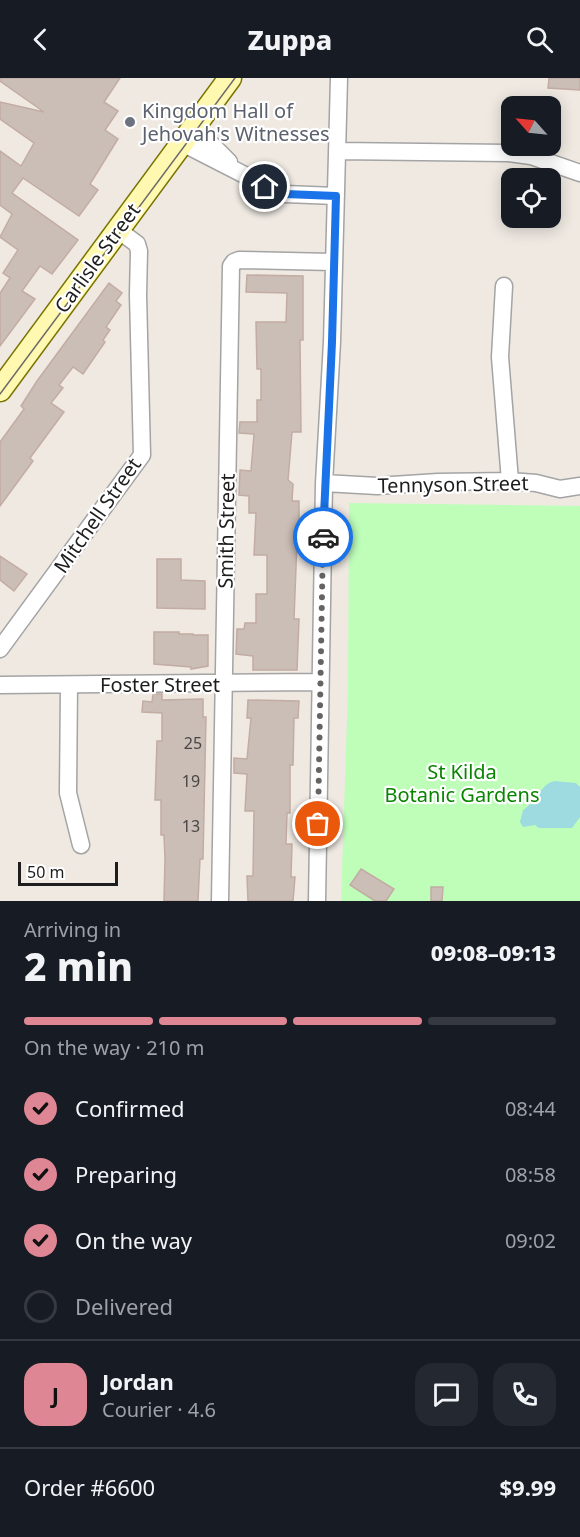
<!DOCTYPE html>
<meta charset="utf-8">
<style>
:root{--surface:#171b24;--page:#242831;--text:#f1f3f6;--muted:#9ea1a6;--line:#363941;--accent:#df8694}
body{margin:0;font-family:"Noto Sans",sans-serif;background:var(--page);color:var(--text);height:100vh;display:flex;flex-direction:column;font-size:22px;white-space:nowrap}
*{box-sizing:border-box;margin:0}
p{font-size:20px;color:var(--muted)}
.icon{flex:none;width:33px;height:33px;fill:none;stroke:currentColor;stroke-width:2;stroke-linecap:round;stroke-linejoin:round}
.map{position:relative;height:823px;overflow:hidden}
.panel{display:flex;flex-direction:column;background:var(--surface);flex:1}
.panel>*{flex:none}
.needle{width:39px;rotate:297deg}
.tools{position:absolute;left:501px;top:18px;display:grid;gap:12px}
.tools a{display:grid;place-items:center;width:60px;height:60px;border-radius:12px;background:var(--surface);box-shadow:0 3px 15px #0003;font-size:30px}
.scale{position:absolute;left:18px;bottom:15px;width:100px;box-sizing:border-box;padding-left:6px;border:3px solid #1d1d1d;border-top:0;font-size:16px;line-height:21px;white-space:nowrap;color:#1d1d1d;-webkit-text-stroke:4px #fff;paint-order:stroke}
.pin{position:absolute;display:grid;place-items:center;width:51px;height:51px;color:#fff;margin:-26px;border:3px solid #fff;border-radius:50%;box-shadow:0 2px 6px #0007}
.courier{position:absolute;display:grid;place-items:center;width:60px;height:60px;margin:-30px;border:4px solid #1a73e8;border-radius:50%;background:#fff;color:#222;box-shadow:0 2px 8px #0007}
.summary em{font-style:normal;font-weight:800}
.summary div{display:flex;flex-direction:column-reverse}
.summary{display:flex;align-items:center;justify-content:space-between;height:102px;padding:0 24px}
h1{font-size:39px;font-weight:800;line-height:45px}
.bar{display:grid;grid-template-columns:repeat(4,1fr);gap:9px 6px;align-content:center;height:72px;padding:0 24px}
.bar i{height:8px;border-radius:4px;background:var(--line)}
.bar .on{background:var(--accent)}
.bar p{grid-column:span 4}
.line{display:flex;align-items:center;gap:15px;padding:0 24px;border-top:2px solid var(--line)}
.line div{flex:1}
.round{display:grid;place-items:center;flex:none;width:63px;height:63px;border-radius:18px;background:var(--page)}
ol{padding:0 24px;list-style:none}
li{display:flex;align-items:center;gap:18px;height:66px}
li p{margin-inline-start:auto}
li .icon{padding:6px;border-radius:50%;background:var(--accent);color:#111;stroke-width:4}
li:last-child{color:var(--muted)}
li i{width:33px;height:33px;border:3px solid var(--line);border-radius:50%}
header{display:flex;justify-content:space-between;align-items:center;height:78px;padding:0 24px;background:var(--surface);font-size:27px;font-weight:800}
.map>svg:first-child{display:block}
.park{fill:#befeb9}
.water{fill:#9ddbe1}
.building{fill:#cbbeb7;stroke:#c2aca3;stroke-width:1.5}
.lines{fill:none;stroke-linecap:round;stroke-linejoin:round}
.street-casing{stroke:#a4a4a4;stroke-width:19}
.secondary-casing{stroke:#787400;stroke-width:25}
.street{stroke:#fff;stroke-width:16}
.secondary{stroke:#fff8b0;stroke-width:22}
.tram{stroke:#6b6b6b;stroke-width:1.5}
.done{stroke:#666462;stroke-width:6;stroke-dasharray:0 10.8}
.route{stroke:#1a73e8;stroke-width:8}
.worship-dot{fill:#6b7280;stroke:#fff;stroke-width:2}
.labels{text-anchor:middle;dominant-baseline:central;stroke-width:4.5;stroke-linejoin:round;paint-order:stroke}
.number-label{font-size:16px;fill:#484544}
.worship-label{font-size:20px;fill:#5b616d;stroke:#fff;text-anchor:start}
.street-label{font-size:20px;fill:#1d1d1d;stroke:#fff}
.park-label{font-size:20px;fill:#098501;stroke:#fff}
</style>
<header><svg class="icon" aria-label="back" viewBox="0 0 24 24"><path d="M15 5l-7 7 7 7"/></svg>Zuppa<svg class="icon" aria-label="search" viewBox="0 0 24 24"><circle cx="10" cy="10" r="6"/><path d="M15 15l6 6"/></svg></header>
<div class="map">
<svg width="580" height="823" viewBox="0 0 580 823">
<rect width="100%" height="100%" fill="#efe9e2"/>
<!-- park -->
<path class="park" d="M 349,425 L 580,428 L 580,823 L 341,823 L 348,611 Z"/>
<!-- water -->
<path class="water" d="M 554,703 L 576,705 L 580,709 L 580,739 L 572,750 L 539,750 L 535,747 L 523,749 L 520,744 L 523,732 C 536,724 540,707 554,703 Z"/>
<!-- building -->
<path class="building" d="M 0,0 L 120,0 L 104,24 L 118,33 L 105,52 L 118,61 L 90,106 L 98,112 L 79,138 L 23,100 L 12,115 L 78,162 L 52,196 L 40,188 L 22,213 L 35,221 L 0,268 L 0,215 L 10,200 L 3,195 L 18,172 L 0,159 L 12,136 L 0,127 L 0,73 L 21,88 L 34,65 L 0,41 L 0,24 L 44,34 L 0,3 Z
M 549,0 L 580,0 L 580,12 L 548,10 Z
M 247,197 L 303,198 L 303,262 L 300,262 L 301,354 L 292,354 L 288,402 L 293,406 L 292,423 L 299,423 L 299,453 L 309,453 L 297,463 L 294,541 L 299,541 L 297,592 L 253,592 L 253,578 L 236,576 L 237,551 L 244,551 L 245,545 L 256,545 L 256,516 L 267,516 L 267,477 L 254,477 L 256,435 L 249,435 L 249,418 L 239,417 L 240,392 L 251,393 L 254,356 L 239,355 L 240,344 L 257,344 L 257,322 L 261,322 L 261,291 L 257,291 L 256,244 L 286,244 L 287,215 L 246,214 Z
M 109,205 L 122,215 L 116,223 L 121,227 L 106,249 L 110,252 L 103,262 L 105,264 L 83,296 L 73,289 L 59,307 L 63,310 L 51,325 L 64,334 L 30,380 L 33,383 L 0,428 L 0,364 L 24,331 L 21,328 L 37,303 Z
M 0,478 L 27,496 L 14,513 L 0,502 Z
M 157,481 L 181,481 L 181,502 L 205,503 L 205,531 L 157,530 Z
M 154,554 L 179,554 L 179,556 L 193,556 L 193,557 L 208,557 L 208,588 L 191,591 L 191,589 L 154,586 Z
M 153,616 L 162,616 L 162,622 L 203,621 L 203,639 L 206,639 L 203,781 L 200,781 L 198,823 L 164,823 L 165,781 L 164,757 L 161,757 L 161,722 L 155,722 L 157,663 L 162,663 L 162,635 L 142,634 L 143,623 L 152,624 Z
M 248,622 L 299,623 L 298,640 L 294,640 L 293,687 L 290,687 L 290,735 L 287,735 L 286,766 L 292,766 L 291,799 L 295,799 L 293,823 L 248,823 L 247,798 L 253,798 L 254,733 L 245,733 L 247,696 L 234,695 L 234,680 L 247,681 L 251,640 L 247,640 Z
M 361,791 L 394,811 L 386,823 L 375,823 L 350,807 Z
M 431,809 L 443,809 L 442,823 L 431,823 Z"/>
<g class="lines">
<!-- street casing -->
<g class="street-casing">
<path id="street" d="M 194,49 L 229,84
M 182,65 L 274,112 L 285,116 L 336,118
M 337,73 L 508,75 L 531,78 L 580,95
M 504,208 L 500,279 L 510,403
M 324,405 L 377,408 L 438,404 L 510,403 L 536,405 L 560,411 L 580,408
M 0,571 L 142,377 L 138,217 L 139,173 L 137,166 L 118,152
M 0,607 L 320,604
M 69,607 L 68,715 L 81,767
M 220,823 L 231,188 L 234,184 L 239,182 L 333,184
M 317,823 L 324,405 L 332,264 L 339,0"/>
</g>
<!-- secondary casing -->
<g class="secondary-casing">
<path id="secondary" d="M 0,312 L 230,0"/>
</g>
<!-- street -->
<use href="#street" class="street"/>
<!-- secondary -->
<use href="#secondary" class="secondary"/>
<!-- tram -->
<path class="tram" d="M 0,316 L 235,0"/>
</g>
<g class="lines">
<!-- done -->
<path class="done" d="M 318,746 L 323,459"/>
<!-- route -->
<path class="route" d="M 265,109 L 285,116 L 336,118 L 332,264 L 323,459"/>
</g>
<!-- markers -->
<circle class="worship-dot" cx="130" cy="44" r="6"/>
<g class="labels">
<!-- number labels -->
<g class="number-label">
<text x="193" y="665">25</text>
<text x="191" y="703">19</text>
<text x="191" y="748">13</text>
</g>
<!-- worship labels -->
<g class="worship-label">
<text x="142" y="32">Kingdom Hall of<tspan x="142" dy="23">Jehovah's Witnesses</tspan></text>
</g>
<!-- street labels -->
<g class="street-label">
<text transform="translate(97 180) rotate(-54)">Carlisle Street</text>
<text transform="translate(453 406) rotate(-1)">Tennyson Street</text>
<text transform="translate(97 437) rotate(-55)">Mitchell Street</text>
<text transform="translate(226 453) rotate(-89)">Smith Street</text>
<text x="160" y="606">Foster Street</text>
</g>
<!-- park labels -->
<g class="park-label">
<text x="462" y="693">St Kilda<tspan x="462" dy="23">Botanic Gardens</tspan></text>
</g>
</g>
</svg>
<div class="tools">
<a><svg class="needle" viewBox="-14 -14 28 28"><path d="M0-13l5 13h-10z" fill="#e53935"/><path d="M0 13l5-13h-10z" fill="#9ea1a6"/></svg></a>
<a><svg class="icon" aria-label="locate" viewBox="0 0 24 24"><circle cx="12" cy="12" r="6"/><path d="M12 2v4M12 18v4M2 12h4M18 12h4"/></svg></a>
</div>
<div class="scale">50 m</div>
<div class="pin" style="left:318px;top:746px;background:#ea580c"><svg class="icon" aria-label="bag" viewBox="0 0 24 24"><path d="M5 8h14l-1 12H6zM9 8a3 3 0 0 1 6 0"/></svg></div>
<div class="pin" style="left:265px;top:109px;background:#1f2937"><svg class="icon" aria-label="home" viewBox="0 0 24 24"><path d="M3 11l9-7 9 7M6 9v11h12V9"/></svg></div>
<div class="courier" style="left:323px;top:459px"><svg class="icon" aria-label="car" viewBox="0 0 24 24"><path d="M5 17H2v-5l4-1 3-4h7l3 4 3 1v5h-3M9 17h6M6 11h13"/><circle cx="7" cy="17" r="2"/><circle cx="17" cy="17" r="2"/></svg></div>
</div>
<section class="panel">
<div class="summary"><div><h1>2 min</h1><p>Arriving in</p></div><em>09:08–09:13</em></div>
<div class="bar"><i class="on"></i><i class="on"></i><i class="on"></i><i></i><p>On the way · 210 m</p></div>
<ol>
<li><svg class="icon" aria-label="check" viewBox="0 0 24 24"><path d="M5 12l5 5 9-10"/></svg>Confirmed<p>08:44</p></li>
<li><svg class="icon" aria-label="check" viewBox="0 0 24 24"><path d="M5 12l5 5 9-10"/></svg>Preparing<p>08:58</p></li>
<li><svg class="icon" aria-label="check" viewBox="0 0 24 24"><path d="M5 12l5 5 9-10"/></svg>On the way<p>09:02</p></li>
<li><i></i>Delivered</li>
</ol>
<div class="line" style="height:108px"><b class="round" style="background:var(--accent);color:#111">J</b><div><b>Jordan</b><p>Courier · 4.6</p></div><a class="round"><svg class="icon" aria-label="chat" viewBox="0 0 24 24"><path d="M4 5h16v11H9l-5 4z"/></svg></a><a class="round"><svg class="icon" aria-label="phone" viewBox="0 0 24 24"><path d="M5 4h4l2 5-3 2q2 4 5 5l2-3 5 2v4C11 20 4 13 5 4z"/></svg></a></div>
<div class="line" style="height:78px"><div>Order #6600</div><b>$9.99</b></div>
</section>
